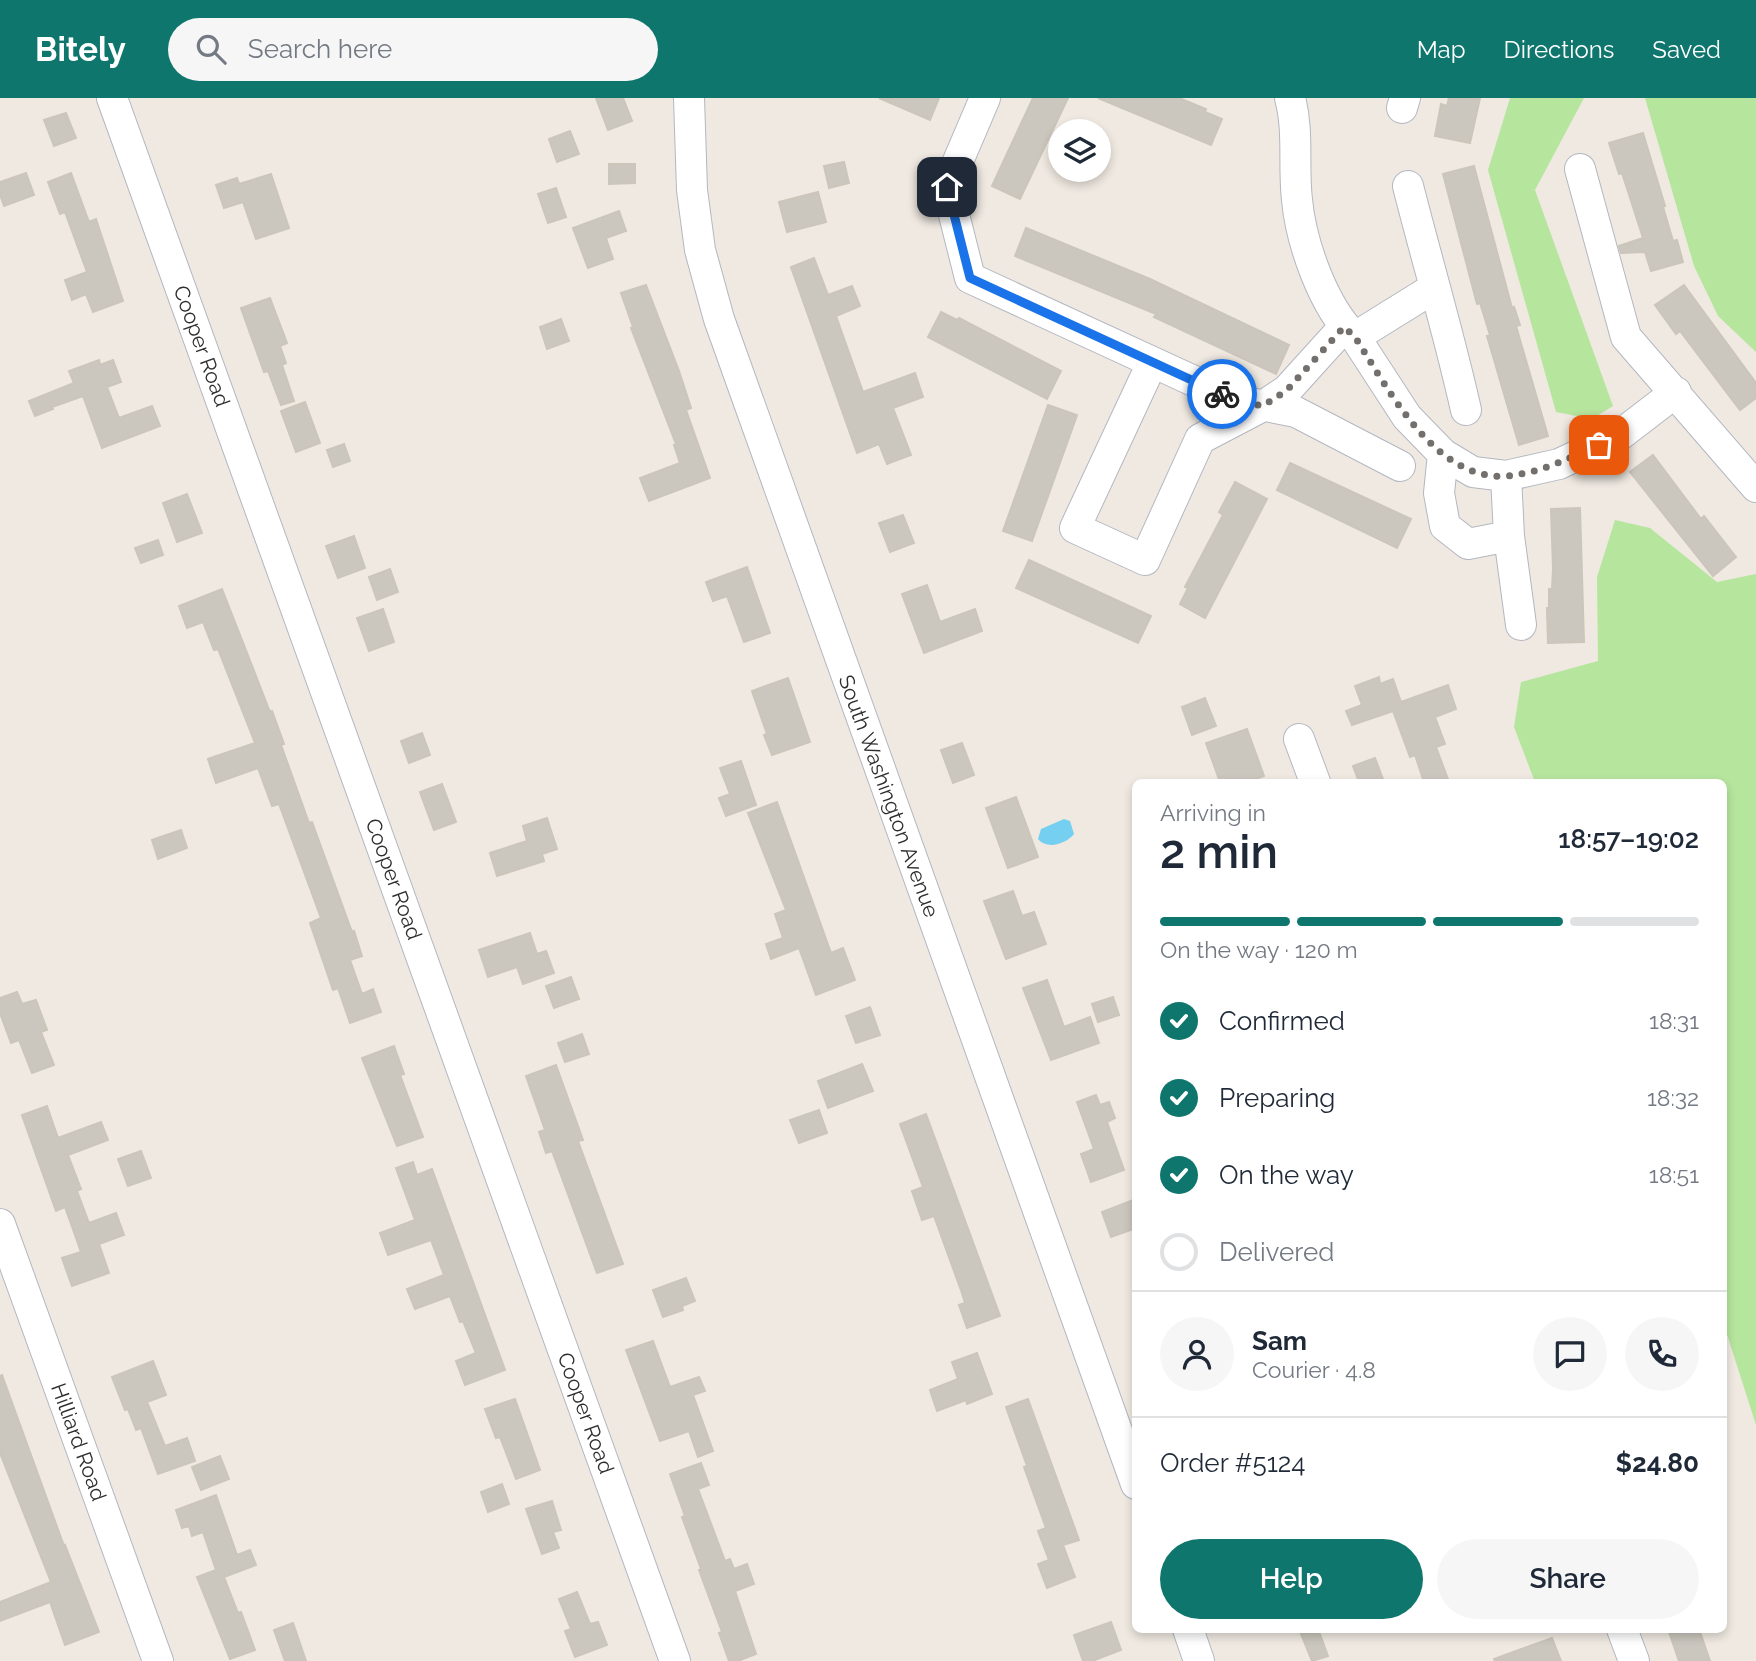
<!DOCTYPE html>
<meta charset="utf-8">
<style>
:root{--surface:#fff;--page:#f6f6f7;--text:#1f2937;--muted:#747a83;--line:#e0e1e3;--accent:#0f766e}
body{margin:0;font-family:Raleway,sans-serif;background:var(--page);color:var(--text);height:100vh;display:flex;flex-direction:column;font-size:26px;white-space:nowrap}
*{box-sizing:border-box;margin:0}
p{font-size:23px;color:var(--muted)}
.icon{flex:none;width:38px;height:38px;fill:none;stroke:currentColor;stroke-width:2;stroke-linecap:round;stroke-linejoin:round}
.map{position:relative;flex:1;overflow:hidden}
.sheet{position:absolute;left:1132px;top:681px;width:595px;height:854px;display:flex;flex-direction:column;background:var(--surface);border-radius:10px;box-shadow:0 4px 10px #0003}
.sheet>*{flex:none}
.tools{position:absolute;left:1048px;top:21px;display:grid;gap:14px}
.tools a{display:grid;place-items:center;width:63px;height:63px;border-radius:50%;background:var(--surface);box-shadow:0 4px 10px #0003;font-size:35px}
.pin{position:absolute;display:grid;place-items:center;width:60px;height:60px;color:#fff;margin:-30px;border-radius:14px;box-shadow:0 4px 10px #0006}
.courier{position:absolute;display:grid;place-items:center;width:70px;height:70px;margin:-35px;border:5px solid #1a73e8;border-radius:50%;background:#fff;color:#222;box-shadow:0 2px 9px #0007}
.overview em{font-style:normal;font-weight:600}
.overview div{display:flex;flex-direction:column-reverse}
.overview{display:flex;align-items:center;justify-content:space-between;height:119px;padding:0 28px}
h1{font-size:46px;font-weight:600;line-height:52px}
.bar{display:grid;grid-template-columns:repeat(4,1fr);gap:10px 7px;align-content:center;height:84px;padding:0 28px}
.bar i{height:9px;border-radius:5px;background:var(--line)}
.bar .current{background:var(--accent)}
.bar p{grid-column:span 4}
.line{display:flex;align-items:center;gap:18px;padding:0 28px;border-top:2px solid var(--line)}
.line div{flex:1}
.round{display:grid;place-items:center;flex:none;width:74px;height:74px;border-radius:37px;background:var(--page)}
ol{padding:0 28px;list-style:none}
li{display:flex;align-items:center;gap:21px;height:77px}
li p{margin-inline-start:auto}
li .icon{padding:7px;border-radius:50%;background:var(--accent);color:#fff;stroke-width:4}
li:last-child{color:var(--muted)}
li i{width:38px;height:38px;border:4px solid var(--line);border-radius:50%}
.button{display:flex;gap:14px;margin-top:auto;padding:14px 28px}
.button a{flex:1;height:80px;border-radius:42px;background:var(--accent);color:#fff;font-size:28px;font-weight:600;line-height:80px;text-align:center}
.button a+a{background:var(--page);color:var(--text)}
header{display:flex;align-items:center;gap:42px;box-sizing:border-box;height:98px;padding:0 35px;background:var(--accent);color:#fff}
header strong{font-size:33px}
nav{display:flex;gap:38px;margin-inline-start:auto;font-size:24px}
.search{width:490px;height:63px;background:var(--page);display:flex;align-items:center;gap:18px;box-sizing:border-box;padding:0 24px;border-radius:38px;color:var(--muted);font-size:26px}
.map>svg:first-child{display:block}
.green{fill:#b6e59e}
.water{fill:#75cff0}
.building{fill:#cbc7bf;stroke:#cbc5ba;stroke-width:2}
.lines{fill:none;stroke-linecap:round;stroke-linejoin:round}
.minor-casing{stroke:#b4b7c1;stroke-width:32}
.minor{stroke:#fff;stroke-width:30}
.done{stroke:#726f6d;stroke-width:7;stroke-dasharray:0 12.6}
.route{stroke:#1a73e8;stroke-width:9}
.labels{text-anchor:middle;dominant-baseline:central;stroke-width:5;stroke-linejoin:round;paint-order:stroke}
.street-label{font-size:21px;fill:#2e2e2e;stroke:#fff}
</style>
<header>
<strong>Bitely</strong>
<div class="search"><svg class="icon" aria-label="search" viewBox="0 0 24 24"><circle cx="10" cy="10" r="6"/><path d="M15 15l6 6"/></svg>Search here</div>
<nav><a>Map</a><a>Directions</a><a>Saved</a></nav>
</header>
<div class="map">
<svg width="1756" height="1563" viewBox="0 0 1756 1563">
<rect width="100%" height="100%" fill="#efe9e1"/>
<!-- green -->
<path class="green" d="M 1510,0 L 1584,0 L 1535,92 L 1613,308 L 1592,321 L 1556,314 L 1488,72 Z
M 1645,0 L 1756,0 L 1756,254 L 1718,218 L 1694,168 Z
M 1615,422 L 1650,430 L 1717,484 L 1756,476 L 1756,1327 L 1724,1227 L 1724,684 L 1535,684 L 1514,629 L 1521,584 L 1598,563 L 1597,479 Z"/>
<!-- water -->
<path class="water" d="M 1064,721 L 1070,723 L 1074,736 C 1066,746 1047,752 1038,741 L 1041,731 Z"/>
<!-- building -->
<path class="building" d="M 596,0 L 623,0 L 632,23 L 608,32 Z
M 879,0 L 939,0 L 930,22 Z
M 1033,0 L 1068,0 L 1020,101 L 992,88 Z
M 1098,0 L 1179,0 L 1206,11 L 1205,14 L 1222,21 L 1211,47 Z
M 1449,0 L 1480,0 L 1470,45 L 1435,38 L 1441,6 L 1447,8 Z
M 66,15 L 76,40 L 54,48 L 44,22 Z
M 570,33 L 579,56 L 557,64 L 549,41 Z
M 1643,35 L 1665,108 L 1663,109 L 1673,143 L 1677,142 L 1683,164 L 1651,173 L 1645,154 L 1621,155 L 1619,148 L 1643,140 L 1622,75 L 1619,76 L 1609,45 Z
M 844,64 L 849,85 L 829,90 L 824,68 Z
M 609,66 L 635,66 L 635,85 L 609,86 Z
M 1474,68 L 1512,210 L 1514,209 L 1520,227 L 1516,228 L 1548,338 L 1519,347 L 1487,238 L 1490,237 L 1480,205 L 1477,206 L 1443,76 Z
M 26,75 L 34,97 L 4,108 L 0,96 L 0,84 Z
M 71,75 L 89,124 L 96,121 L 123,203 L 93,214 L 86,196 L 72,202 L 65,182 L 87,174 L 65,114 L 60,116 L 48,84 Z
M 271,76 L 289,130 L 256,141 L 243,104 L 224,110 L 216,87 L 237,80 L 239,86 Z
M 556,90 L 566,119 L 548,125 L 538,96 Z
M 818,94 L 826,124 L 787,134 L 779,104 Z
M 619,113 L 626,133 L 606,140 L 613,161 L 588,170 L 573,130 Z
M 1026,130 L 1150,181 L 1289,247 L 1276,276 L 1154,219 L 1156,216 L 1015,158 Z
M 814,160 L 828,197 L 852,188 L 860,208 L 836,218 L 863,294 L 915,275 L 923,299 L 893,310 L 911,357 L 887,366 L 879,346 L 857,355 L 791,169 Z
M 646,187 L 679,273 L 691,310 L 686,312 L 710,380 L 649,403 L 640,380 L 680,365 L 674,347 L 676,346 L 631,230 L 633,229 L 621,195 Z
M 1684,187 L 1756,285 L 1756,300 L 1740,312 L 1680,233 L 1676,236 L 1655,207 Z
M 270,200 L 287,245 L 280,248 L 286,265 L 282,267 L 294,303 L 281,307 L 268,273 L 264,274 L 241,210 Z
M 941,214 L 957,222 L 959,220 L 1061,273 L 1047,301 L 928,239 Z
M 561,221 L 569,243 L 547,251 L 540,229 Z
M 99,262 L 100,267 L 113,262 L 121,284 L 107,289 L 119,320 L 152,308 L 160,328 L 102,350 L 83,298 L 52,309 L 53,311 L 35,318 L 29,303 L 74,285 L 69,273 Z
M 305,304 L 320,345 L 296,354 L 281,313 Z
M 1048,307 L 1077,317 L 1032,443 L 1003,433 Z
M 344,346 L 350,363 L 333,369 L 327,352 Z
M 1653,357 L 1701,421 L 1704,418 L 1736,459 L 1713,478 L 1630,374 Z
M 1290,365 L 1411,421 L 1397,450 L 1277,392 Z
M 1235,384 L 1267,401 L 1205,520 L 1180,506 L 1188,490 L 1185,489 L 1223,417 L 1219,414 Z
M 187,396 L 202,435 L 177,444 L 163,405 Z
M 1580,410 L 1584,544 L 1548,545 L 1547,510 L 1549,510 L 1549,491 L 1552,491 L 1553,470 L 1551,411 Z
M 903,417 L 914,445 L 890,454 L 879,425 Z
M 354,438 L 365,470 L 338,480 L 326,448 Z
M 158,442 L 163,457 L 141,465 L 135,450 Z
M 1029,462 L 1151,518 L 1138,545 L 1016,490 Z
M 747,469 L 770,535 L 744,544 L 727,498 L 713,503 L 706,484 Z
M 390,471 L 398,494 L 377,502 L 369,479 Z
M 927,487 L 940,524 L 975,511 L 982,533 L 924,555 L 902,496 Z
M 222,491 L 270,614 L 272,613 L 284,646 L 281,647 L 309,725 L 312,724 L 352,834 L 354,833 L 362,858 L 350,862 L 362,896 L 373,891 L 381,914 L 350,925 L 338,890 L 333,892 L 310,825 L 321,820 L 279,706 L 272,708 L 258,670 L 216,685 L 208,661 L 255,645 L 218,551 L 214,552 L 203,524 L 187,530 L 179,508 Z
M 383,511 L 394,544 L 369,553 L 357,520 Z
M 1379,579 L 1380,586 L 1393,581 L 1401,604 L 1448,587 L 1456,611 L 1435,619 L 1445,646 L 1436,649 L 1449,684 L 1424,684 L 1415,657 L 1410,659 L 1393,613 L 1352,627 L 1346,613 L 1362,607 L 1355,588 Z
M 788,580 L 810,644 L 772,657 L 764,637 L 767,636 L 752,593 Z
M 1205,600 L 1216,628 L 1192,637 L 1182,609 Z
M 1247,631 L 1264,678 L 1248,684 L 1220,684 L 1206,645 Z
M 422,635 L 430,657 L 409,665 L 401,643 Z
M 962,645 L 974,677 L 953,685 L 941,652 Z
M 1375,660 L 1384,684 L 1359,684 L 1353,668 Z
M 741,663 L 756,707 L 726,718 L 719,700 L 730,696 L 720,670 Z
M 442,686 L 456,724 L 434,732 L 420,694 Z
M 1016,699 L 1038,759 L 1008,770 L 986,710 Z
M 777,704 L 831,855 L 843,850 L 855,882 L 816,897 L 799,850 L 771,861 L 766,846 L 783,840 L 775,816 L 786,812 L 748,715 Z
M 547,720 L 557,751 L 542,756 L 544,763 L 497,778 L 490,755 L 527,743 L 523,728 Z
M 181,732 L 187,750 L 158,761 L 152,742 Z
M 1013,793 L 1022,818 L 1034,814 L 1046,846 L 1006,861 L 984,803 Z
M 530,835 L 537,856 L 546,853 L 554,875 L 523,886 L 517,869 L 488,879 L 479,852 Z
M 571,879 L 579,901 L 554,910 L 546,888 Z
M 1047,882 L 1064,929 L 1090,919 L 1099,945 L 1051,962 L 1023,890 Z
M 17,894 L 22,906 L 36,902 L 47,932 L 41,934 L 54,967 L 32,975 L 19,942 L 11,945 L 0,915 L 0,900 Z
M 1113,899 L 1119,917 L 1098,924 L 1092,906 Z
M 870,909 L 880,937 L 856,945 L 846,918 Z
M 582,936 L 589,956 L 565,964 L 558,945 Z
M 394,948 L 404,976 L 400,977 L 423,1039 L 397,1048 L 362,960 Z
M 862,966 L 873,993 L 828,1010 L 818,983 Z
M 556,967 L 583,1042 L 578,1043 L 623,1166 L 597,1175 L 552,1053 L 546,1055 L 539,1034 L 545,1032 L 526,978 Z
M 1096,997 L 1100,1007 L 1109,1004 L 1115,1020 L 1107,1024 L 1124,1072 L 1091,1084 L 1081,1056 L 1094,1051 L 1077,1004 Z
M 47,1008 L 58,1040 L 101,1024 L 108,1042 L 68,1057 L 81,1091 L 77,1093 L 89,1125 L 116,1115 L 124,1137 L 99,1146 L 109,1175 L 72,1188 L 62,1160 L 81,1154 L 65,1109 L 56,1113 L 22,1017 Z
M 819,1012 L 827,1035 L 799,1045 L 790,1022 Z
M 926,1016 L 1000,1218 L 967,1230 L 959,1207 L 965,1205 L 962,1195 L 934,1118 L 922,1122 L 912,1093 L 923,1089 L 900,1026 Z
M 141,1053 L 151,1080 L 128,1088 L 118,1061 Z
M 413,1064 L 417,1077 L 432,1071 L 505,1272 L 465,1287 L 456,1263 L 476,1255 L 463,1223 L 460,1224 L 450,1198 L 415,1211 L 407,1191 L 444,1177 L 431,1142 L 388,1157 L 380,1135 L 415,1122 L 396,1070 Z
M 1136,1101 L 1136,1130 L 1111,1139 L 1102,1114 Z
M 686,1180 L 695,1203 L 682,1208 L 683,1212 L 663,1219 L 653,1192 Z
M 653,1243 L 670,1289 L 699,1279 L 705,1293 L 693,1297 L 713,1353 L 698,1359 L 689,1333 L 660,1343 L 626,1252 Z
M 977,1255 L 992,1296 L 967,1306 L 966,1302 L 937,1313 L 930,1292 L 958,1281 L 952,1264 Z
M 153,1263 L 166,1297 L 147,1304 L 165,1348 L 187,1340 L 195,1363 L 158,1376 L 141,1330 L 136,1332 L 128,1311 L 125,1312 L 112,1279 Z
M 2,1277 L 64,1448 L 65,1447 L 99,1534 L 65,1547 L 50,1504 L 0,1523 L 0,1504 L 51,1484 L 0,1355 L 0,1278 Z
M 515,1301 L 540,1372 L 516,1381 L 500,1339 L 496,1340 L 485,1311 Z
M 1028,1301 L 1079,1442 L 1063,1447 L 1075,1479 L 1047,1490 L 1038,1466 L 1049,1462 L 1038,1433 L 1046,1430 L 1024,1369 L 1027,1368 L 1006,1309 Z
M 220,1358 L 229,1381 L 201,1392 L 192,1369 Z
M 701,1365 L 709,1387 L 698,1391 L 725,1463 L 730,1461 L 734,1471 L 747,1466 L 754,1486 L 735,1493 L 756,1556 L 738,1563 L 729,1563 L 719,1535 L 722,1534 L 699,1472 L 701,1471 L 682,1419 L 685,1418 L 670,1376 Z
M 502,1386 L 509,1406 L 488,1414 L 481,1394 Z
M 216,1397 L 237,1457 L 250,1452 L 256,1467 L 224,1479 L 238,1515 L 241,1514 L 255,1552 L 230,1561 L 197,1479 L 216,1472 L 203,1434 L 192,1438 L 189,1428 L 182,1430 L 176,1412 Z
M 552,1403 L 561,1432 L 553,1434 L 559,1450 L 542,1456 L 526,1411 Z
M 577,1494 L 590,1526 L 598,1524 L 607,1547 L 575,1559 L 565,1533 L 571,1531 L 559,1501 Z
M 1111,1524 L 1121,1552 L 1092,1563 L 1083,1563 L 1074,1537 Z
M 293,1525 L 306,1563 L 285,1563 L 274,1532 Z
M 1299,1531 L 1318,1531 L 1328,1558 L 1312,1563 Z
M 1668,1531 L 1699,1531 L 1710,1563 L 1679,1563 Z
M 1552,1540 L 1561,1563 L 1495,1563 L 1494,1561 Z"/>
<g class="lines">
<!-- minor casing -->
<g class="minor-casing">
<path id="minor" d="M 112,0 L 675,1563
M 689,0 L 692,92 L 700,152 L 719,221 L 1136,1386
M 985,0 L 947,89 L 970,180 L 1235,302 L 1296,314 L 1400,368
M 1290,0 C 1299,34 1293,67 1297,102 C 1301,144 1323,209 1355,239 L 1407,319 L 1443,356 L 1473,374 L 1506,378 L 1559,366 L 1620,337 L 1676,294
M 1402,10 L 1405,0
M 1580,71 L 1626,239 L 1756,389
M 1408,88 C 1427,163 1449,236 1466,312
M 1355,239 L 1434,190
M 1152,265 L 1075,430 L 1145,462 L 1200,341 L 1263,308 L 1287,292 L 1344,229
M 1443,356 L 1439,395 L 1445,428 L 1468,446 L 1509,438
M 1506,378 L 1509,438 L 1521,527
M 1299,641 L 1315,684
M 0,1126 L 158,1563
M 1188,1531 L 1199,1563
M 1622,1531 L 1634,1563"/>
</g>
<!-- minor -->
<use href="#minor" class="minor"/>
</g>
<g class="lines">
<!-- done -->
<path class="done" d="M 1222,296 L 1235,302 L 1263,308 L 1287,292 L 1344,229 L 1355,239 C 1388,290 1435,384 1507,378 C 1540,375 1570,360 1599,347"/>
<!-- route -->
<path class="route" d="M 947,89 L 970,180 L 1222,296"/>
</g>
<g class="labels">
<!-- street labels -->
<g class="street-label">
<text transform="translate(202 248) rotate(70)">Cooper Road</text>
<text transform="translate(889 698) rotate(70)">South Washington Avenue</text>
<text transform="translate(394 781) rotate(70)">Cooper Road</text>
<text transform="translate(586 1315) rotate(70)">Cooper Road</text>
<text transform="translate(79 1344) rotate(70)">Hilliard Road</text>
</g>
</g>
</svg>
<div class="tools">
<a><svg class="icon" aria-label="layers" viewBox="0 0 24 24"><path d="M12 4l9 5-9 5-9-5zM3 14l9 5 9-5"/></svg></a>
</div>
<div class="pin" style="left:1599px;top:347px;background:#ea580c"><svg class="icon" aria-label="bag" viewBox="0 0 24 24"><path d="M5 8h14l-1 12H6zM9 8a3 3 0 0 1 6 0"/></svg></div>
<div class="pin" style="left:947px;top:89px;background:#1f2937"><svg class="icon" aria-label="home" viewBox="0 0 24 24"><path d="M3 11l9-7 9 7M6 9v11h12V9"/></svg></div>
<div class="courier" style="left:1222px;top:296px"><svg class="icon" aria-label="bike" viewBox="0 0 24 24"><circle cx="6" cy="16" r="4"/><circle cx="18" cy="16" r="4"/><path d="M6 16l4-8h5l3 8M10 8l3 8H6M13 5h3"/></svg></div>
<section class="sheet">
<div class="overview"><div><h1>2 min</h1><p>Arriving in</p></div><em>18:57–19:02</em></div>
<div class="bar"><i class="current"></i><i class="current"></i><i class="current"></i><i></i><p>On the way · 120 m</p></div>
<ol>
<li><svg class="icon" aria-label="check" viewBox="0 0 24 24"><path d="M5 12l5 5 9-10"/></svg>Confirmed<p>18:31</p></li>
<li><svg class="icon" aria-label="check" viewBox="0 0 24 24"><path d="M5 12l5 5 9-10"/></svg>Preparing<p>18:32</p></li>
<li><svg class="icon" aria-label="check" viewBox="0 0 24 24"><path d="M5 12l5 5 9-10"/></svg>On the way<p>18:51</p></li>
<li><i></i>Delivered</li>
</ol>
<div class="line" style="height:126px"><a class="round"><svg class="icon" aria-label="person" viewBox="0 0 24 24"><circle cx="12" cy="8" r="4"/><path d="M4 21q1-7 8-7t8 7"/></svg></a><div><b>Sam</b><p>Courier · 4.8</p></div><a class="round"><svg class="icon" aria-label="chat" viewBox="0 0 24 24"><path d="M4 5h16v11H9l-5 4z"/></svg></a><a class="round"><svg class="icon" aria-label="phone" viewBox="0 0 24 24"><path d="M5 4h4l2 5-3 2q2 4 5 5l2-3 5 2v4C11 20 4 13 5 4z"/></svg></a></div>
<div class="line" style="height:91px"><div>Order #5124</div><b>$24.80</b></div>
<div class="button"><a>Help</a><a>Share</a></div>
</section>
</div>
